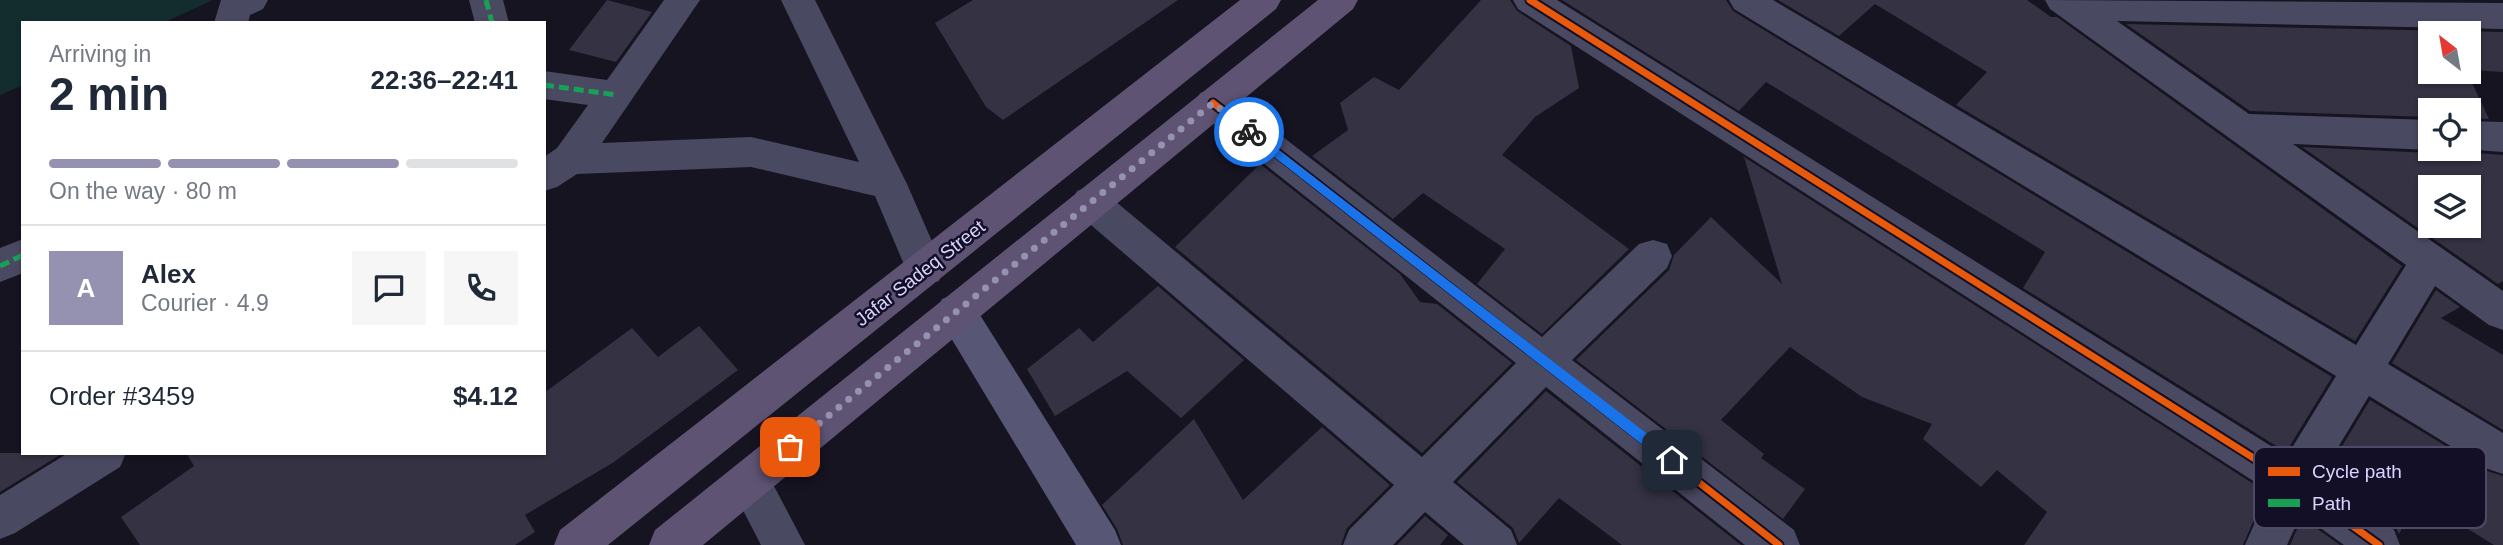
<!DOCTYPE html>
<meta charset="utf-8">
<style>
:root{--surface:#fff;--page:#f6f6f7;--text:#1f2937;--muted:#747a83;--line:#e0e1e3;--accent:#9591b1}
body{margin:0;font-family:Arial,sans-serif;background:var(--page);color:var(--text);height:100vh;display:flex;flex-direction:column;font-size:26px;white-space:nowrap}
*{box-sizing:border-box;margin:0}
p{font-size:23px;color:var(--muted)}
.icon{flex:none;width:38px;height:38px;fill:none;stroke:currentColor;stroke-width:2;stroke-linecap:round;stroke-linejoin:round}
.map{position:relative;flex:1;overflow:hidden}
.side{position:absolute;left:21px;top:21px;width:525px;height:434px;display:flex;flex-direction:column;background:var(--surface);border-radius:0px;box-shadow:0 2px 5px #0004}
.side>*{flex:none}
.needle{width:46px;rotate:329deg}
.tools{position:absolute;left:2418px;top:21px;display:grid;gap:14px}
.tools a{display:grid;place-items:center;width:63px;height:63px;border-radius:0px;background:var(--surface);box-shadow:0 2px 5px #0004;font-size:35px}
.pin{position:absolute;display:grid;place-items:center;width:60px;height:60px;color:#fff;margin:-30px;border-radius:14px;box-shadow:0 4px 10px #0006}
.courier{position:absolute;display:grid;place-items:center;width:70px;height:70px;margin:-35px;border:5px solid #1a73e8;border-radius:50%;background:#fff;color:#222;box-shadow:0 2px 9px #0007}
.overview em{font-style:normal;font-weight:800}
.overview div{display:flex;flex-direction:column-reverse}
.overview{display:flex;align-items:center;justify-content:space-between;height:119px;padding:0 28px}
h1{font-size:46px;font-weight:800;line-height:52px}
.bar{display:grid;grid-template-columns:repeat(4,1fr);gap:10px 7px;align-content:center;height:84px;padding:0 28px}
.bar i{height:9px;border-radius:5px;background:var(--line)}
.bar .on{background:var(--accent)}
.bar p{grid-column:span 4}
.line{display:flex;align-items:center;gap:18px;padding:0 28px;border-top:2px solid var(--line)}
.line div{flex:1}
.round{display:grid;place-items:center;flex:none;width:74px;height:74px;border-radius:0px;background:var(--page)}
.map>svg:first-child{display:block}
.green{fill:#132c2d}
.building{fill:#343243;fill-rule:evenodd}
.lines{fill:none;stroke-linecap:round;stroke-linejoin:round}
.street{fill:#4a4962;fill-rule:evenodd}
.secondary{fill:#575674;fill-rule:evenodd}
.primary{fill:#5e5373;fill-rule:evenodd}
.quiet{stroke:#1a9f57;stroke-width:5;stroke-dasharray:10 5;stroke-linecap:butt}
.cycleway-casing{stroke:#130f26;stroke-width:11}
.cycleway{stroke:#e8590c;stroke-width:7}
.route{fill:#1a73e8}
.done{stroke:#9591b1;stroke-width:7;stroke-dasharray:0 12.6}
.labels{text-anchor:middle;dominant-baseline:central;stroke-width:5;stroke-linejoin:round;paint-order:stroke}
.street-label{font-size:19px;fill:#d9d4ff;stroke:#130f26}
.key{fill:#130f26;stroke:#4e4a67;stroke-width:2}
.key-label{font-size:19px;fill:#d9d4ff}
</style>
<div class="map">
<svg width="2503" height="545" viewBox="0 0 2503 545">
<rect width="100%" height="100%" fill="#161421"/>
<!-- green -->
<path class="green" d="M 0,0 L 213,0 L 163,23 L 23,23 L 23,85 L 0,95 Z"/>
<!-- building -->
<path class="building" d="M 607,0 L 652,12 L 616,62 L 569,50 Z
M 973,0 L 1178,0 L 1003,120 L 986,107 L 935,23 Z
M 1481,0 L 1510,0 L 1517,11 L 1571,46 L 1579,88 L 1535,117 L 1502,155 L 1629,249 L 1542,334 L 1477,284 L 1505,249 L 1423,193 L 1393,219 L 1312,156 L 1348,130 L 1340,103 L 1374,77 L 1399,90 Z
M 1562,0 L 1726,0 L 1733,11 L 2332,377 L 2286,452 L 2023,288 L 2045,252 L 1766,82 L 1739,111 Z
M 1778,0 L 2027,0 L 2051,17 L 2057,17 L 2402,266 L 2355,341 L 1956,105 L 1987,72 L 1875,4 L 1839,36 Z
M 2126,24 L 2503,32 L 2503,72 L 2469,70 L 2469,33 L 2431,33 L 2431,72 L 2467,72 L 2489,119 L 2469,118 L 2469,110 L 2431,110 L 2431,117 L 2250,111 Z
M 2302,147 L 2431,153 L 2437,149 L 2460,149 L 2463,152 L 2503,155 L 2503,281 L 2498,284 ZM 2431,187 L 2469,187 L 2469,226 L 2431,226 Z
M 1744,157 L 2266,492 L 2243,545 L 2024,545 L 2047,512 L 1997,470 L 1981,487 L 1923,439 L 1932,424 L 1862,397 L 1790,347 L 1721,420 L 1764,454 L 1761,458 L 1805,489 L 1783,519 L 1576,360 L 1669,270 L 1674,255 L 1711,217 L 1782,284 Z
M 1260,164 L 1400,274 L 1420,302 L 1437,304 L 1512,363 L 1422,453 L 1175,247 Z
M 1158,286 L 1244,360 L 1181,418 L 1127,371 L 1055,416 L 1027,369 L 1079,328 L 1093,342 Z
M 2436,290 L 2460,307 L 2441,318 L 2503,355 L 2503,430 L 2392,363 Z
M 699,326 L 738,370 L 614,462 L 525,515 L 535,532 L 515,545 L 140,545 L 121,517 L 194,466 L 186,453 L 544,453 L 544,393 L 632,328 L 658,357 Z
M 1546,391 L 1741,545 L 1622,545 L 1559,498 L 1519,543 L 1513,528 L 1457,482 Z
M 2370,400 L 2487,471 L 2503,476 L 2503,545 L 2494,545 L 2418,498 L 2399,534 L 2396,528 L 2324,476 Z
M 1194,419 L 1243,500 L 1322,427 L 1390,485 L 1347,528 L 1341,545 L 1123,545 L 1117,529 L 1102,505 Z
M 0,453 L 63,453 L 0,492 Z
M 1425,516 L 1448,535 L 1440,545 L 1397,545 Z
M 2302,518 L 2340,545 L 2290,545 Z"/>
<g class="lines">
<!-- street -->
<path class="street" d="M 221,0 L 268,0 L 263,9 L 250,15 L 248,23 L 214,23 Z
M 469,0 L 503,0 L 509,23 L 475,23 Z
M 664,0 L 700,0 L 602,143 L 751,137 L 859,162 L 781,0 L 815,0 L 907,184 L 944,269 L 939,281 L 925,285 L 911,281 L 875,196 L 751,167 L 577,174 L 557,187 L 544,191 L 544,157 L 557,148 L 588,105 L 544,99 L 544,71 L 607,80 Z
M 1513,0 L 1557,0 L 2287,456 L 2336,376 L 1734,9 L 1729,0 L 1773,0 L 2356,345 L 2406,265 L 2050,9 L 2045,0 L 2503,3 L 2503,29 L 2117,21 L 2249,114 L 2431,120 L 2431,149 L 2434,149 L 2431,150 L 2293,144 L 2503,291 L 2503,330 L 2489,325 L 2435,286 L 2388,364 L 2503,433 L 2503,474 L 2488,469 L 2369,396 L 2320,477 L 2394,530 L 2400,545 L 2344,545 L 2301,514 L 2287,545 L 2245,545 L 2269,491 L 1518,9 Z
M 1213,89 L 1226,93 L 1542,337 L 1639,244 L 1653,240 L 1667,244 L 1672,256 L 1667,268 L 1572,360 L 1794,530 L 1800,545 L 1745,545 L 1546,387 L 1453,482 L 1511,530 L 1517,545 L 1464,545 L 1425,512 L 1393,545 L 1343,545 L 1349,530 L 1394,485 L 1077,213 L 1071,202 L 1077,191 L 1090,186 L 1103,191 L 1422,457 L 1516,363 L 1200,113 L 1195,103 L 1200,93 Z
M 2469,121 L 2503,122 L 2503,152 L 2463,149 L 2469,149 Z
M 23,239 L 23,273 L 0,282 L 0,248 Z
M 68,453 L 126,453 L 120,467 L 15,533 L 0,539 L 0,495 Z
M 749,461 L 764,467 L 805,545 L 761,545 L 728,481 L 734,467 Z"/>
<!-- secondary -->
<path class="secondary" d="M 956,294 L 970,299 L 1115,530 L 1121,545 L 1076,545 L 942,323 L 936,311 L 942,299 Z"/>
<!-- primary -->
<path class="primary" d="M 1240,0 L 1281,0 L 1276,9 L 608,545 L 554,545 L 560,530 Z
M 1318,0 L 1358,0 L 1353,9 L 703,545 L 649,545 L 655,530 Z"/>
<!-- quiet -->
<path class="quiet" d="M 486,0 L 492,23
M 544,85 L 617,95
M 0,266 L 23,255"/>
<!-- cycleway casing -->
<g class="cycleway-casing">
<path id="cycleway" d="M 1530,0 L 2293,483 L 2379,545
M 1213,103 L 1779,545"/>
</g>
<!-- cycleway -->
<use href="#cycleway" class="cycleway"/>
</g>
<!-- route -->
<path class="route" d="M 1249,127 L 1676,456 L 1676,464 L 1667,464 L 1246,135 L 1246,129 Z"/>
<g class="lines">
<!-- done -->
<path class="done" d="M 790,447 L 1213,103 L 1249,132"/>
</g>
<g class="labels">
<!-- street labels -->
<g class="street-label">
<text transform="translate(920 273) rotate(-38)">Jafar Sadeq Street</text>
</g>
</g>
<!-- legend -->
<rect x="2254" y="447" width="232" height="81" rx="10" class="key"/>
<rect x="2268" y="467" width="32" height="9" fill="#e8590c"/>
<rect x="2268" y="499" width="32" height="8" fill="#1a9f57"/>
<g class="key-label">
<text x="2312" y="478">Cycle path</text>
<text x="2312" y="510">Path</text>
</g>
</svg>
<div class="tools">
<a><svg class="needle" viewBox="-14 -14 28 28"><path d="M0-13l5 13h-10z" fill="#e53935"/><path d="M0 13l5-13h-10z" fill="#747a83"/></svg></a>
<a><svg class="icon" aria-label="locate" viewBox="0 0 24 24"><circle cx="12" cy="12" r="6"/><path d="M12 2v4M12 18v4M2 12h4M18 12h4"/></svg></a>
<a><svg class="icon" aria-label="layers" viewBox="0 0 24 24"><path d="M12 4l9 5-9 5-9-5zM3 14l9 5 9-5"/></svg></a>
</div>
<div class="pin" style="left:790px;top:447px;background:#ea580c"><svg class="icon" aria-label="bag" viewBox="0 0 24 24"><path d="M5 8h14l-1 12H6zM9 8a3 3 0 0 1 6 0"/></svg></div>
<div class="pin" style="left:1672px;top:460px;background:#1f2937"><svg class="icon" aria-label="home" viewBox="0 0 24 24"><path d="M3 11l9-7 9 7M6 9v11h12V9"/></svg></div>
<div class="courier" style="left:1249px;top:132px"><svg class="icon" aria-label="bike" viewBox="0 0 24 24"><circle cx="6" cy="16" r="4"/><circle cx="18" cy="16" r="4"/><path d="M6 16l4-8h5l3 8M10 8l3 8H6M13 5h3"/></svg></div>
<section class="side">
<div class="overview"><div><h1>2 min</h1><p>Arriving in</p></div><em>22:36–22:41</em></div>
<div class="bar"><i class="on"></i><i class="on"></i><i class="on"></i><i></i><p>On the way · 80 m</p></div>
<div class="line" style="height:126px"><b class="round" style="background:var(--accent);color:#fff">A</b><div><b>Alex</b><p>Courier · 4.9</p></div><a class="round"><svg class="icon" aria-label="chat" viewBox="0 0 24 24"><path d="M4 5h16v11H9l-5 4z"/></svg></a><a class="round"><svg class="icon" aria-label="phone" viewBox="0 0 24 24"><path d="M5 4h4l2 5-3 2q2 4 5 5l2-3 5 2v4C11 20 4 13 5 4z"/></svg></a></div>
<div class="line" style="height:91px"><div>Order #3459</div><b>$4.12</b></div>
</section>
</div>
